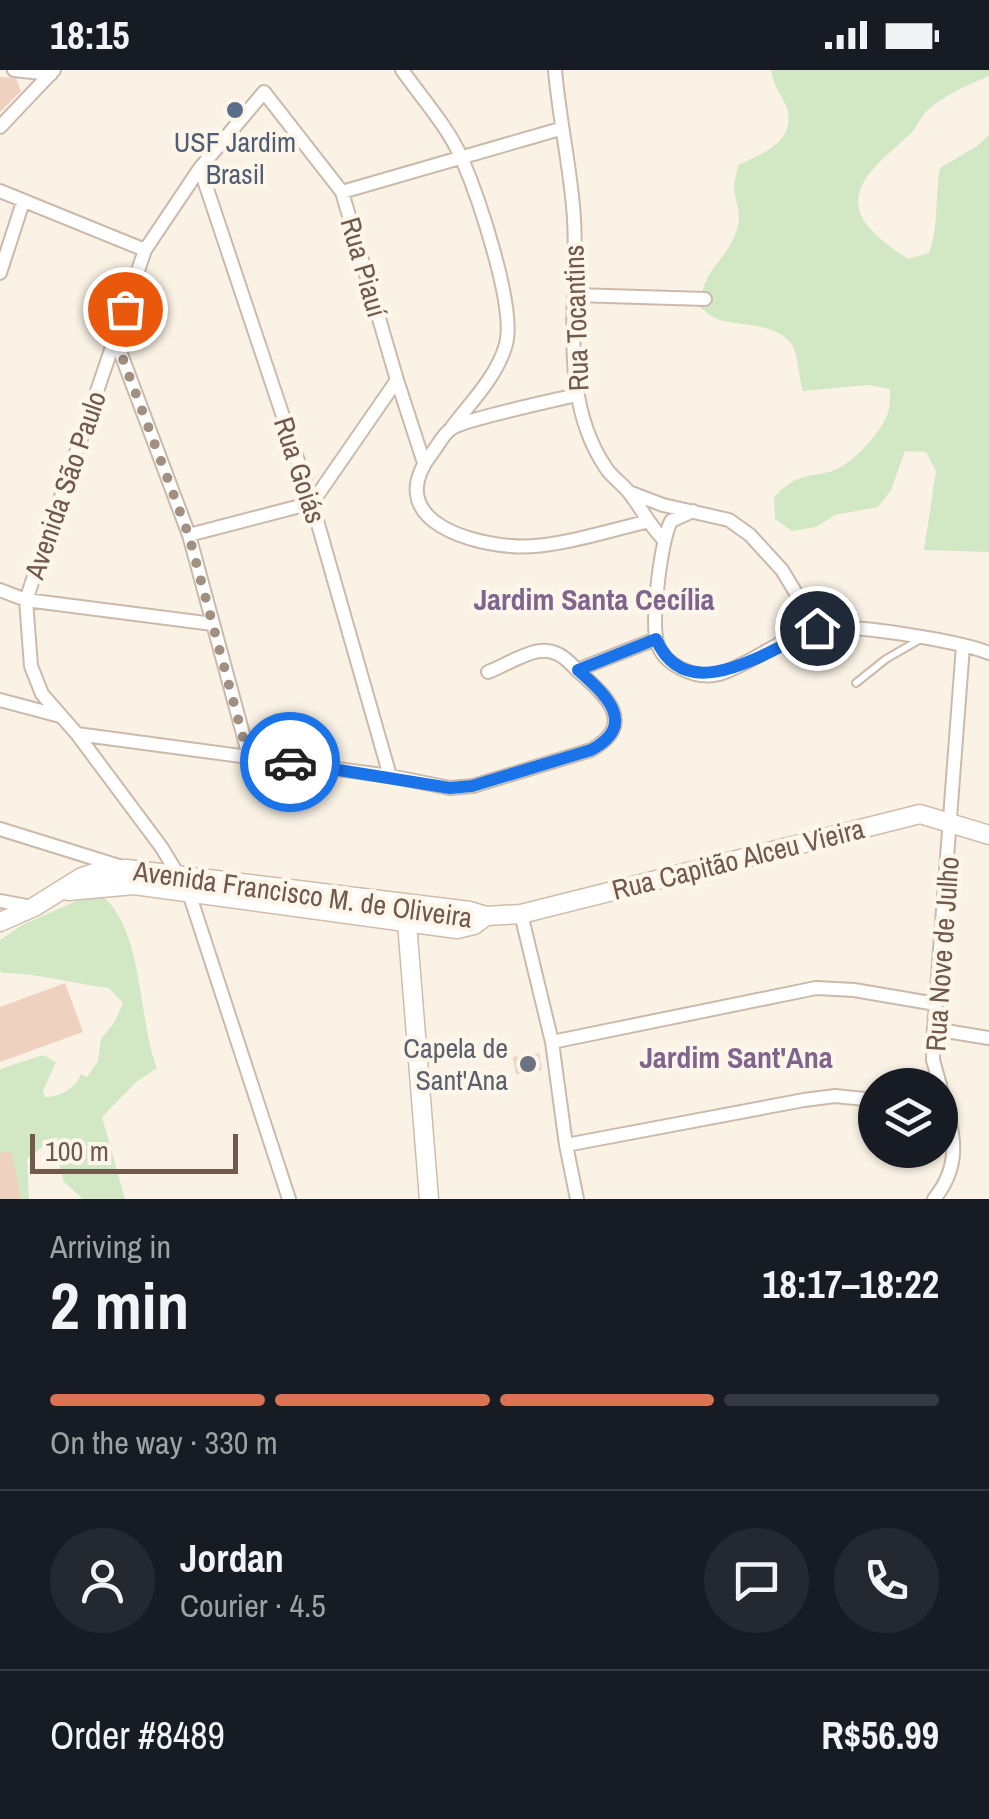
<!DOCTYPE html>
<meta charset="utf-8">
<style>
:root{--surface:#171b24;--page:#242831;--text:#f1f3f6;--muted:#9ea1a6;--line:#363941;--accent:#db7253}
body{margin:0;font-family:"Archivo Narrow",sans-serif;background:var(--page);color:var(--text);height:100vh;display:flex;flex-direction:column;font-size:38px;white-space:nowrap}
*{box-sizing:border-box;margin:0}
p{font-size:32px;color:var(--muted)}
.icon{flex:none;width:55px;height:55px;fill:none;stroke:currentColor;stroke-width:2;stroke-linecap:round;stroke-linejoin:round}
.map{position:relative;height:1129px;overflow:hidden}
.drawer{display:flex;flex-direction:column;background:var(--surface);flex:1}
.drawer>*{flex:none}
.fabs{position:absolute;left:858px;top:998px;display:grid;gap:20px}
.fabs a{display:grid;place-items:center;width:100px;height:100px;border-radius:50%;background:var(--surface);box-shadow:0 2px 8px #0004;font-size:50px}
.scale{position:absolute;left:30px;bottom:25px;width:208px;box-sizing:border-box;padding-left:10px;border:5px solid #71594c;border-top:0;font-size:28px;line-height:35px;white-space:nowrap;color:#71594c;-webkit-text-stroke:8px #fef6ea;paint-order:stroke}
.pin{position:absolute;display:grid;place-items:center;width:85px;height:85px;color:#fff;margin:-42px;border:5px solid #fff;border-radius:50%;box-shadow:0 2px 10px #0007}
.courier{position:absolute;display:grid;place-items:center;width:100px;height:100px;margin:-50px;border:8px solid #1a73e8;border-radius:50%;background:#fff;color:#222;box-shadow:0 2px 12px #0007}
.head em{font-style:normal;font-weight:700}
.head div{display:flex;flex-direction:column-reverse}
.head{display:flex;align-items:center;justify-content:space-between;height:170px;padding:0 50px}
h1{font-size:65px;font-weight:700;line-height:75px}
.bar{display:grid;grid-template-columns:repeat(4,1fr);gap:15px 10px;align-content:center;height:120px;padding:0 50px}
.bar i{height:12px;border-radius:8px;background:var(--line)}
.bar .on{background:var(--accent)}
.bar p{grid-column:span 4}
.line{display:flex;align-items:center;gap:25px;padding:0 50px;border-top:2px solid var(--line)}
.line div{flex:1}
.round{display:grid;place-items:center;flex:none;width:105px;height:105px;border-radius:52px;background:var(--page)}
.status{display:flex;justify-content:space-between;align-items:center;height:70px;padding:0 50px;background:var(--surface);direction:ltr}
.status svg{height:28px;fill:currentColor}
.map>svg:first-child{display:block}
.green{fill:#d2e7c4}
.building{fill:#eed1be}
.lines{fill:none;stroke-linecap:round;stroke-linejoin:round}
.lane-casing{stroke:#cbbaac;stroke-width:10}
.street-casing{stroke:#cbbaac;stroke-width:16}
.secondary-casing{stroke:#d0bcac;stroke-width:21}
.lane{stroke:#fff;stroke-width:6}
.street{stroke:#fff;stroke-width:12}
.secondary{stroke:#fff;stroke-width:18}
.done{stroke:#a18f82;stroke-width:10;stroke-dasharray:0 18}
.route{stroke:#1a73e8;stroke-width:12}
.service-dot{fill:#5c6f8a;stroke:#fef6ea;stroke-width:4}
.worship-dot{fill:#6b7280;stroke:#fef6ea;stroke-width:4}
.labels{text-anchor:middle;dominant-baseline:central;stroke-width:9;stroke-linejoin:round;paint-order:stroke}
.service-label{font-size:28px;fill:#4e5e75;stroke:#fef6ea}
.street-label{font-size:28px;fill:#71594c;stroke:#fef6ea}
.worship-label{font-size:28px;fill:#5b616d;stroke:#fef6ea;text-anchor:end}
.neighbourhood-label{font-size:30px;font-weight:bold;fill:#7f648d;stroke:#fef6ea}
</style>
<div class="status"><b>18:15</b><svg viewBox="0 0 49 12"><path d="M0 12V9h3v3zM5 12V6h3v6zM10 12V3h3v9zM15 12V0h3v12zM26 1h20v11H26zM47 4h2v5h-2z"/></svg></div>
<div class="map">
<svg width="989" height="1129" viewBox="0 0 989 1129">
<rect width="100%" height="100%" fill="#faf2e5"/>
<!-- green -->
<path class="green" d="M 771,0 L 989,0 L 989,6 C 968,15 944,25 928,40 C 920,47 917,58 909,65 C 889,85 845,113 862,147 C 870,163 893,179 908,189 L 929,183 C 939,156 935,126 940,98 L 977,76 L 989,65 L 989,482 L 924,480 L 936,401 L 926,382 L 905,381 L 891,420 L 878,437 L 835,445 L 816,457 L 792,461 L 775,449 L 774,427 C 797,405 800,408 829,402 C 850,397 881,363 888,343 C 890,336 890,327 890,319 L 868,315 L 803,321 C 799,309 798,284 792,275 C 778,253 742,256 720,250 C 713,248 706,242 700,237 C 702,198 727,192 737,159 C 742,143 736,135 734,119 C 734,112 737,103 738,95 C 761,84 797,72 787,38 C 782,24 774,19 771,0 Z
M 97,822 C 145,854 137,949 157,998 L 136,1012 L 102,1047 L 125,1129 L 83,1129 L 64,1112 L 58,1091 L 44,1076 L 27,1088 L 29,1129 L 0,1129 L 0,999 L 43,985 L 56,992 L 43,1021 L 45,1027 C 60,1027 75,1019 81,1004 L 87,1007 L 98,991 L 101,969 L 114,953 L 123,933 L 109,918 C 74,914 38,903 3,903 L 0,901 L 0,870 L 22,855 Z"/>
<!-- building -->
<path class="building" d="M 0,7 L 16,8 L 21,21 L 0,42 Z
M 65,913 L 83,962 L 0,992 L 0,937 Z
M 539,983 L 542,1000 L 516,1004 L 513,987 Z
M 11,1081 L 21,1129 L 0,1129 L 0,1083 Z"/>
<g class="lines">
<!-- lane casing -->
<g class="lane-casing">
<path id="lane" d="M 856,613 L 886,589 L 919,570"/>
</g>
<!-- street casing -->
<g class="street-casing">
<path id="street" d="M 14,0 L 51,4
M 402,0 C 422,28 448,57 462,89 C 478,126 516,237 506,274 C 498,305 471,332 452,357
M 555,0 C 559,46 569,91 573,136 C 582,222 554,322 606,398 C 611,406 620,412 627,420 C 640,435 648,454 663,469
M 0,57 L 54,0
M 200,98 L 312,433 L 390,706
M 0,121 L 145,180
M 342,122 L 560,59
M 0,203 L 23,132
M 575,225 L 705,229
M 115,268 L 189,465 L 249,686
M 576,325 C 556,330 461,350 451,359 C 443,364 438,376 432,383 C 384,445 459,472 511,476 C 551,480 606,461 646,452
M 629,422 L 663,435 L 729,450 L 750,465 L 782,500 L 817,558
M 693,441 L 671,451 C 661,472 651,550 657,572 C 663,595 696,610 719,604 C 752,594 782,567 816,559 C 844,552 960,571 989,583
M 189,465 L 312,433 L 397,310
M 0,520 L 26,530 L 213,554
M 577,600 L 656,569
M 0,630 L 60,646
M 77,664 L 390,706 L 450,718 L 473,716 L 591,680 C 637,654 607,626 579,602 C 570,593 561,582 547,581 C 530,579 504,596 488,602
M 0,759 L 122,797
M 0,831 L 32,837
M 521,844 L 552,972 L 566,1075 L 577,1129
M 934,959 L 989,968
M 552,972 L 816,918 L 854,920 L 936,934
M 940,1015 L 933,990 L 934,959 L 963,576
M 566,1075 L 804,1030 L 835,1026 L 875,1030
M 289,1129 L 189,823 L 162,778 L 77,664 L 42,624 L 31,596 L 26,530 L 145,180 L 200,98 L 264,22 L 342,122 L 397,310 L 424,393
M 934,1129 C 965,1091 952,1059 940,1016"/>
</g>
<!-- secondary casing -->
<g class="secondary-casing">
<path id="secondary" d="M 68,821 L 134,815 L 457,859 L 474,855 L 486,846
M 406,840 L 429,1129
M 0,852 L 34,837 L 82,807 L 100,801 L 127,799 L 470,841 L 486,846 L 521,844 L 920,744 L 989,765"/>
</g>
<!-- lane -->
<use href="#lane" class="lane"/>
<!-- street -->
<use href="#street" class="street"/>
<!-- secondary -->
<use href="#secondary" class="secondary"/>
</g>
<g class="lines">
<!-- done -->
<path class="done" d="M 125,239 L 115,268 L 189,466 L 248,686 L 290,692"/>
<!-- route -->
<path class="route" d="M 290,692 L 450,718 L 472,716 L 591,680 C 639,654 605,624 578,600 L 656,569 C 687,640 769,580 817,558"/>
</g>
<!-- markers -->
<circle class="service-dot" cx="235" cy="40" r="10"/>
<circle class="worship-dot" cx="528" cy="994" r="10"/>
<g class="labels">
<!-- service labels -->
<g class="service-label">
<text x="235" y="72">USF Jardim<tspan x="235" dy="32">Brasil</tspan></text>
</g>
<!-- street labels -->
<g class="street-label">
<text transform="translate(364 197) rotate(74)">Rua Piauí</text>
<text transform="translate(576 248) rotate(-92)">Rua Tocantins</text>
<text transform="translate(300 400) rotate(72)">Rua Goiás</text>
<text transform="translate(65 415) rotate(-71)">Avenida São Paulo</text>
<text transform="translate(738 789) rotate(-14)">Rua Capitão Alceu Vieira</text>
<text transform="translate(303 824) rotate(8)">Avenida Francisco M. de Oliveira</text>
<text transform="translate(942 884) rotate(-86)">Rua Nove de Julho</text>
</g>
<!-- worship labels -->
<g class="worship-label">
<text x="508" y="978">Capela de<tspan x="508" dy="32">Sant'Ana</tspan></text>
</g>
<!-- neighbourhood labels -->
<g class="neighbourhood-label">
<text x="594" y="529">Jardim Santa Cecília</text>
<text x="736" y="987">Jardim Sant'Ana</text>
</g>
</g>
</svg>
<div class="fabs">
<a><svg class="icon" aria-label="layers" viewBox="0 0 24 24"><path d="M12 4l9 5-9 5-9-5zM3 14l9 5 9-5"/></svg></a>
</div>
<div class="scale">100 m</div>
<div class="pin" style="left:125px;top:239px;background:#ea580c"><svg class="icon" aria-label="bag" viewBox="0 0 24 24"><path d="M5 8h14l-1 12H6zM9 8a3 3 0 0 1 6 0"/></svg></div>
<div class="pin" style="left:817px;top:558px;background:#1f2937"><svg class="icon" aria-label="home" viewBox="0 0 24 24"><path d="M3 11l9-7 9 7M6 9v11h12V9"/></svg></div>
<div class="courier" style="left:290px;top:692px"><svg class="icon" aria-label="car" viewBox="0 0 24 24"><path d="M5 17H2v-5l4-1 3-4h7l3 4 3 1v5h-3M9 17h6M6 11h13"/><circle cx="7" cy="17" r="2"/><circle cx="17" cy="17" r="2"/></svg></div>
</div>
<section class="drawer">
<div class="head"><div><h1>2 min</h1><p>Arriving in</p></div><em>18:17–18:22</em></div>
<div class="bar"><i class="on"></i><i class="on"></i><i class="on"></i><i></i><p>On the way · 330 m</p></div>
<div class="line" style="height:180px"><a class="round"><svg class="icon" aria-label="person" viewBox="0 0 24 24"><circle cx="12" cy="8" r="4"/><path d="M4 21q1-7 8-7t8 7"/></svg></a><div><b>Jordan</b><p>Courier · 4.5</p></div><a class="round"><svg class="icon" aria-label="chat" viewBox="0 0 24 24"><path d="M4 5h16v11H9l-5 4z"/></svg></a><a class="round"><svg class="icon" aria-label="phone" viewBox="0 0 24 24"><path d="M5 4h4l2 5-3 2q2 4 5 5l2-3 5 2v4C11 20 4 13 5 4z"/></svg></a></div>
<div class="line" style="height:130px"><div>Order #8489</div><b>R$56.99</b></div>
</section>
